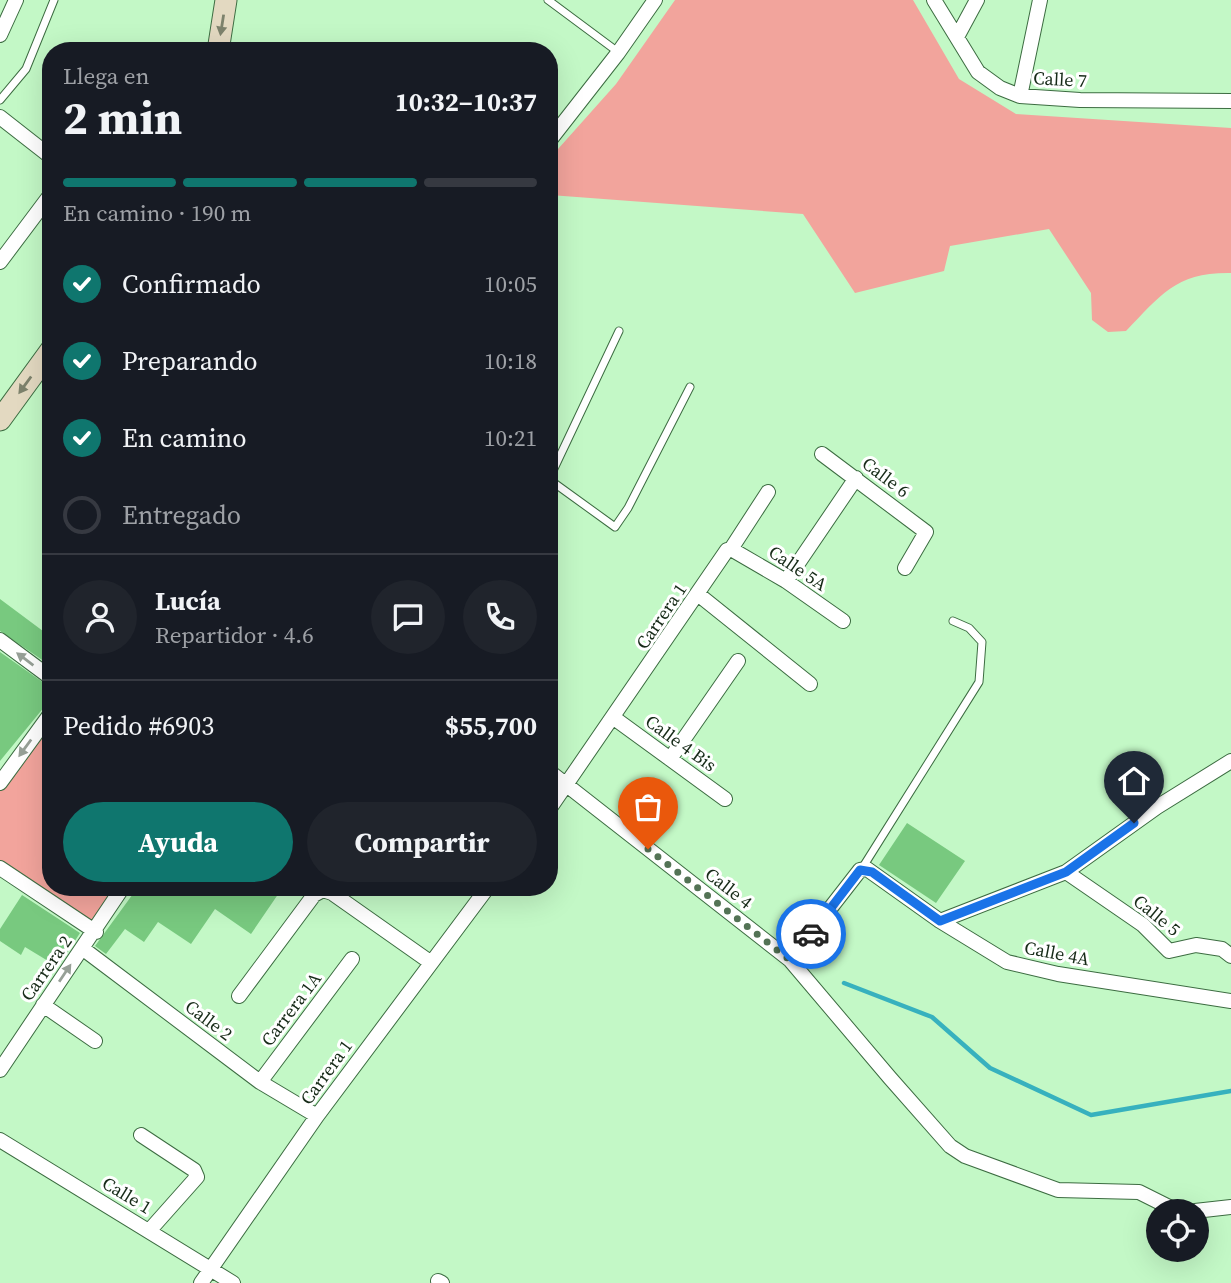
<!DOCTYPE html>
<html lang="es">
<meta charset="utf-8">
<style>
:root{--surface:#171b24;--page:#20242c;--text:#f1f3f6;--muted:#9ea1a6;--line:#363941;--accent:#0f766e}
body{margin:0;font-family:"Source Serif 4",serif;background:var(--page);color:var(--text);height:100vh;display:flex;flex-direction:column;font-size:26px;white-space:nowrap}
*{box-sizing:border-box;margin:0}
p{font-size:23px;color:var(--muted)}
.icon{flex:none;width:38px;height:38px;fill:none;stroke:currentColor;stroke-width:2;stroke-linecap:round;stroke-linejoin:round}
.map{position:relative;flex:1;overflow:hidden}
.panel{position:absolute;left:42px;top:42px;width:516px;height:854px;display:flex;flex-direction:column;background:var(--surface);border-radius:28px;box-shadow:0 7px 28px #0002}
.panel>*{flex:none}
.controls{position:absolute;left:1146px;top:1199px;display:grid;gap:14px}
.controls a{display:grid;place-items:center;width:63px;height:63px;border-radius:50%;background:var(--surface);box-shadow:0 7px 28px #0002;font-size:35px}
.pin{position:absolute;display:grid;place-items:center;width:60px;height:60px;color:#fff;margin:-72px -30px;border-radius:50% 50% 50% 0;rotate:-45deg;box-shadow:0 0 7px #0007}
.pin .icon{rotate:45deg}
.courier{position:absolute;display:grid;place-items:center;width:70px;height:70px;margin:-35px;border:5px solid #1a73e8;border-radius:50%;background:#fff;color:#222;box-shadow:0 2px 9px #0007}
.head em{font-style:normal;font-weight:700}
.head div{display:flex;flex-direction:column-reverse}
.head{display:flex;align-items:center;justify-content:space-between;height:119px;padding:0 21px}
h1{font-size:46px;font-weight:700;line-height:52px}
.bar{display:grid;grid-template-columns:repeat(4,1fr);gap:10px 7px;align-content:center;height:84px;padding:0 21px}
.bar i{height:9px;border-radius:5px;background:var(--line)}
.bar .current{background:var(--accent)}
.bar p{grid-column:span 4}
.line{display:flex;align-items:center;gap:18px;padding:0 21px;border-top:2px solid var(--line)}
.line div{flex:1}
.round{display:grid;place-items:center;flex:none;width:74px;height:74px;border-radius:37px;background:var(--page)}
ol{padding:0 21px;list-style:none}
li{display:flex;align-items:center;gap:21px;height:77px}
li p{margin-inline-start:auto}
li .icon{padding:7px;border-radius:50%;background:var(--accent);color:#fff;stroke-width:4}
li:last-child{color:var(--muted)}
li i{width:38px;height:38px;border:4px solid var(--line);border-radius:50%}
.primary-button{display:flex;gap:14px;margin-top:auto;padding:14px 21px}
.primary-button a{flex:1;height:80px;border-radius:42px;background:var(--accent);color:#fff;font-size:28px;font-weight:700;line-height:80px;text-align:center}
.primary-button a+a{background:var(--page);color:var(--text)}
.map>svg:first-child{display:block}
.green{fill:#f2a49c}
.lines{fill:none;stroke-linecap:round;stroke-linejoin:round}
.stream{stroke:#37b1be;stroke-width:4.5}
.building{fill:#78c97f}
.lane-casing{stroke:#3c6c41;stroke-width:9}
.street-casing{stroke:#3c6c41;stroke-width:16}
.secondary-casing{stroke:#3c6c41;stroke-width:23}
.lane{stroke:#fff;stroke-width:7}
.street{stroke:#fff;stroke-width:14}
.secondary{stroke:#e3d9c1;stroke-width:21}
.oneway{fill:#7d826c}
.oneway2{fill:#97a097}
.done{stroke:#537355;stroke-width:7;stroke-dasharray:0 12.6}
.route{stroke:#1a73e8;stroke-width:9}
.labels{text-anchor:middle;dominant-baseline:central;stroke-width:6;stroke-linejoin:round;paint-order:stroke}
.street-label{font-size:18px;fill:#172b18;stroke:#fff}
</style>
<div class="map">
<svg width="1231" height="1283" viewBox="0 0 1231 1283">
<rect width="100%" height="100%" fill="#c3f8c6"/>
<!-- green -->
<path class="green" d="M 675,0 L 913,0 L 959,79 L 1016,114 L 1231,128 L 1231,273 C 1176,272 1161,295 1126,331 L 1108,332 L 1092,320 L 1091,293 L 1049,229 L 950,246 L 944,271 L 855,293 L 803,214 L 550,195 L 550,158 L 616,84 Z
M 51,713 L 51,887 L 123,887 L 96,932 L 0,868 L 0,783 Z"/>
<g class="lines">
<!-- stream -->
<path class="stream" d="M 844,983 L 932,1017 L 990,1068 L 1091,1115 L 1231,1091"/>
</g>
<!-- building -->
<path class="building" d="M 0,599 L 51,637 L 51,666 L 0,631 Z
M 0,652 L 51,688 L 51,697 L 45,706 L 0,761 Z
M 907,823 L 965,861 L 936,903 L 879,865 Z
M 138,887 L 283,887 L 251,934 L 215,909 L 191,944 L 158,922 L 144,942 L 125,929 L 106,954 L 95,946 Z
M 22,895 L 80,933 L 58,967 L 25,947 L 21,955 L 0,941 L 0,929 Z"/>
<g class="lines">
<!-- lane casing -->
<g class="lane-casing">
<path id="lane" d="M 548,0 L 618,52
M 0,100 L 26,69 L 54,0
M 550,477 L 619,331
M 550,480 L 615,527 L 628,508 L 690,387
M 861,870 L 979,682 L 982,642 L 969,628 L 953,621"/>
</g>
<!-- street casing -->
<g class="street-casing">
<path id="street" d="M 934,0 L 978,72 L 1000,88 L 1020,96 L 1080,100 L 1231,101
M 0,35 L 16,0
M 957,37 L 977,0
M 1020,96 L 1040,0
M 0,117 L 51,157
M 550,140 L 618,53 L 655,0
M 0,262 L 51,194
M 822,454 L 926,532 L 905,568
M 731,549 L 786,581 L 843,621
M 786,581 L 856,478
M 699,595 L 810,684
M 0,640 L 51,678
M 614,718 L 725,799
M 670,759 L 738,661
M 550,772 L 790,960 L 890,1078 L 950,1146 L 965,1156 L 1058,1190 L 1139,1192 L 1177,1211
M 0,783 L 51,713
M 550,808 L 727,550 L 731,549 L 768,492
M 0,868 L 96,932
M 1066,872 L 1143,925 L 1169,951 L 1196,945 L 1222,949 L 1231,956
M 940,921 L 1066,872 L 1157,807 L 1231,761
M 82,948 L 260,1082 L 317,1116
M 790,960 L 860,870 L 867,869 L 940,921 L 1007,962 L 1058,974 L 1231,1001
M 239,996 L 314,895 L 323,890 L 332,893 L 430,962
M 43,1005 L 95,1041
M 0,1070 L 123,887
M 260,1082 L 352,959
M 141,1135 L 194,1170 L 197,1177 L 149,1231
M 0,1140 L 233,1283
M 1195,1211 L 1231,1207
M 438,1281 L 442,1283
M 201,1283 L 317,1116 L 488,887"/>
</g>
<!-- secondary casing -->
<g class="secondary-casing">
<path id="secondary" d="M 218,51 L 226,0
M 0,420 L 51,350"/>
</g>
<!-- lane -->
<use href="#lane" class="lane"/>
<!-- street -->
<use href="#street" class="street"/>
<!-- secondary -->
<use href="#secondary" class="secondary"/>
</g>
<!-- one-way arrows -->
<defs><path id="oneway-solid" d="M-6-.8H1V-3.2L6.5 0L1 3.2V.8H-6Z" transform="scale(1.75)"/></defs>
<g class="oneway">
<use href="#oneway-solid" transform="translate(222 25) rotate(99)"/>
<use href="#oneway-solid" transform="translate(25 385) rotate(126)"/>
</g>
<g class="oneway2">
<use href="#oneway-solid" transform="translate(25 659) rotate(-143)"/>
<use href="#oneway-solid" transform="translate(25 748) rotate(126)"/>
<use href="#oneway-solid" transform="translate(65 973) rotate(-56)"/>
</g>
<g class="lines">
<!-- done -->
<path class="done" d="M 648,849 L 790,960 L 811,934"/>
<!-- route -->
<path class="route" d="M 811,934 L 860,870 L 872,872 L 940,921 L 1066,872 L 1134,823"/>
</g>
<g class="labels">
<!-- street labels -->
<g class="street-label">
<text transform="translate(1060 79) rotate(3)">Calle 7</text>
<text transform="translate(886 477) rotate(37)">Calle 6</text>
<text transform="translate(798 568) rotate(34)">Calle 5A</text>
<text transform="translate(661 616) rotate(-56)">Carrera 1</text>
<text transform="translate(681 743) rotate(36)">Calle 4 Bis</text>
<text transform="translate(729 888) rotate(38)">Calle 4</text>
<text transform="translate(1157 915) rotate(39)">Calle 5</text>
<text transform="translate(1057 953) rotate(11)">Calle 4A</text>
<text transform="translate(46 968) rotate(-55)">Carrera 2</text>
<text transform="translate(291 1009) rotate(-53)">Carrera 1A</text>
<text transform="translate(209 1020) rotate(37)">Calle 2</text>
<text transform="translate(326 1072) rotate(-54)">Carrera 1</text>
<text transform="translate(127 1195) rotate(31)">Calle 1</text>
</g>
</g>
</svg>
<div class="controls">
<a><svg class="icon" aria-label="locate" viewBox="0 0 24 24"><circle cx="12" cy="12" r="6"/><path d="M12 2v4M12 18v4M2 12h4M18 12h4"/></svg></a>
</div>
<div class="pin" style="left:648px;top:849px;background:#ea580c"><svg class="icon" aria-label="bag" viewBox="0 0 24 24"><path d="M5 8h14l-1 12H6zM9 8a3 3 0 0 1 6 0"/></svg></div>
<div class="pin" style="left:1134px;top:823px;background:#1f2937"><svg class="icon" aria-label="home" viewBox="0 0 24 24"><path d="M3 11l9-7 9 7M6 9v11h12V9"/></svg></div>
<div class="courier" style="left:811px;top:934px"><svg class="icon" aria-label="car" viewBox="0 0 24 24"><path d="M5 17H2v-5l4-1 3-4h7l3 4 3 1v5h-3M9 17h6M6 11h13"/><circle cx="7" cy="17" r="2"/><circle cx="17" cy="17" r="2"/></svg></div>
<section class="panel">
<div class="head"><div><h1>2 min</h1><p>Llega en</p></div><em>10:32–10:37</em></div>
<div class="bar"><i class="current"></i><i class="current"></i><i class="current"></i><i></i><p>En camino · 190 m</p></div>
<ol>
<li><svg class="icon" aria-label="check" viewBox="0 0 24 24"><path d="M5 12l5 5 9-10"/></svg>Confirmado<p>10:05</p></li>
<li><svg class="icon" aria-label="check" viewBox="0 0 24 24"><path d="M5 12l5 5 9-10"/></svg>Preparando<p>10:18</p></li>
<li><svg class="icon" aria-label="check" viewBox="0 0 24 24"><path d="M5 12l5 5 9-10"/></svg>En camino<p>10:21</p></li>
<li><i></i>Entregado</li>
</ol>
<div class="line" style="height:126px"><a class="round"><svg class="icon" aria-label="person" viewBox="0 0 24 24"><circle cx="12" cy="8" r="4"/><path d="M4 21q1-7 8-7t8 7"/></svg></a><div><b>Lucía</b><p>Repartidor · 4.6</p></div><a class="round"><svg class="icon" aria-label="chat" viewBox="0 0 24 24"><path d="M4 5h16v11H9l-5 4z"/></svg></a><a class="round"><svg class="icon" aria-label="phone" viewBox="0 0 24 24"><path d="M5 4h4l2 5-3 2q2 4 5 5l2-3 5 2v4C11 20 4 13 5 4z"/></svg></a></div>
<div class="line" style="height:91px"><div>Pedido #6903</div><b>$55,700</b></div>
<div class="primary-button"><a>Ayuda</a><a>Compartir</a></div>
</section>
</div>
